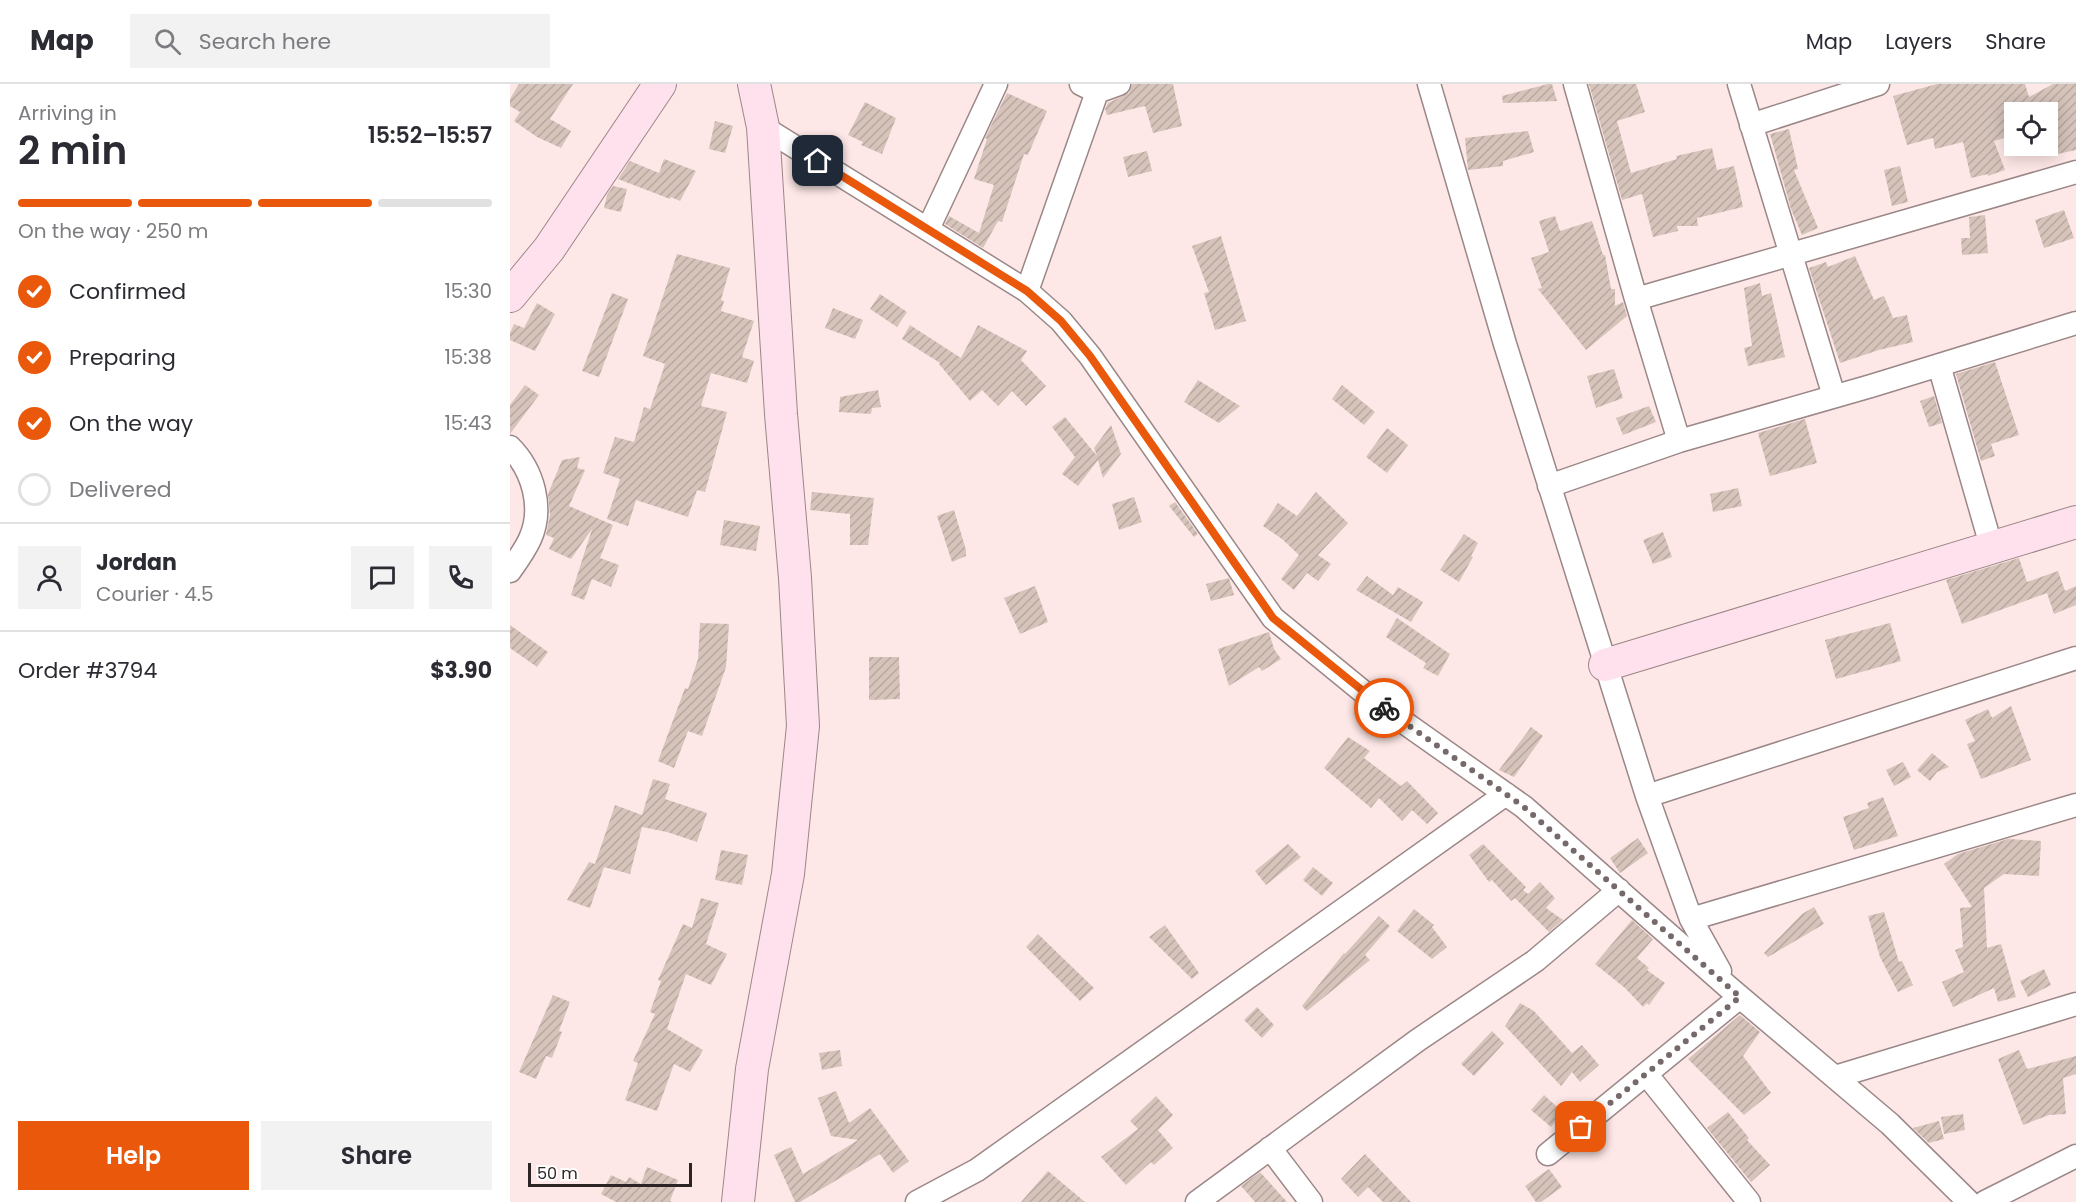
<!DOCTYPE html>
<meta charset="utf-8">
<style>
:root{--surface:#fff;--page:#f2f2f3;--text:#2b2b33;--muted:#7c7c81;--line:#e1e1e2;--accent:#ea580c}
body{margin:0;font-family:Poppins,sans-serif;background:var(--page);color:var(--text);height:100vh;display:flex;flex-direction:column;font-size:22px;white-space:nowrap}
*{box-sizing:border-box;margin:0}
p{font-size:20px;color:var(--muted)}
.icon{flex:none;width:33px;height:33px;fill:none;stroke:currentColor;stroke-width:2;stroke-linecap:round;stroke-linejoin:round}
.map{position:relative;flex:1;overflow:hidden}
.panel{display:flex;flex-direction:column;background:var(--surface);width:510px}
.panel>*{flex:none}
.controls{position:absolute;left:1494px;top:18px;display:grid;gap:12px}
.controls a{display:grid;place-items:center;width:54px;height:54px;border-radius:0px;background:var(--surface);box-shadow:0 3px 15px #0003;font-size:30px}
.scale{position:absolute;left:18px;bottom:15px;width:164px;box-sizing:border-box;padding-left:6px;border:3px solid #2d2525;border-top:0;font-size:16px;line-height:21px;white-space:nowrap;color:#2d2525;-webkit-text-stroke:4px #fff;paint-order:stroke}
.pin{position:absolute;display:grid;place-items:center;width:51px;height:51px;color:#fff;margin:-26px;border-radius:12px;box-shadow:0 3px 9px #0006}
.courier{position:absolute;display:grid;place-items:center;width:60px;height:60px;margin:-30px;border:4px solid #ea580c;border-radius:50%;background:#fff;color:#222;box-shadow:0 2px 8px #0007}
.headline em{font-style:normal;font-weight:600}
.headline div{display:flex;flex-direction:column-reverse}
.headline{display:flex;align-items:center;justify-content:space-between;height:102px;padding:0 18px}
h1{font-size:39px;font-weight:600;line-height:45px}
.bar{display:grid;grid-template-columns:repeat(4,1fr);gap:9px 6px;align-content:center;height:72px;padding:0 18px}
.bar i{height:8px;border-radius:4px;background:var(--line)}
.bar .selected{background:var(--accent)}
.bar p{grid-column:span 4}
.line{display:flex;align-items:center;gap:15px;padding:0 18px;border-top:2px solid var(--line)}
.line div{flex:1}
.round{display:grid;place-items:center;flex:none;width:63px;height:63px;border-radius:0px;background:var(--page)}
ol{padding:0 18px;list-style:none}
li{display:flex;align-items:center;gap:18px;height:66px}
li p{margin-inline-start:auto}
li .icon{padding:6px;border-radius:50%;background:var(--accent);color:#fff;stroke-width:4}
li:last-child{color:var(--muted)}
li i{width:33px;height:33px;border:3px solid var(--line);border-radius:50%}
.button{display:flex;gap:12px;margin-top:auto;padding:12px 18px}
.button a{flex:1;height:69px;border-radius:0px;background:var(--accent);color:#fff;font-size:24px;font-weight:600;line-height:69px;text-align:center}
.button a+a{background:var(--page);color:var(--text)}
header{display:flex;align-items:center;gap:36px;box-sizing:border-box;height:84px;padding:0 30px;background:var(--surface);border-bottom:2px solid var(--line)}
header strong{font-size:28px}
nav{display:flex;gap:33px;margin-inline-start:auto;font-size:21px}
.search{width:420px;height:54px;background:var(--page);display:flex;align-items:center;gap:15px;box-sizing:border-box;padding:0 21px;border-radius:0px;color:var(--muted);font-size:22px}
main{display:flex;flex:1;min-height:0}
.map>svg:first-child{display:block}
.building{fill:url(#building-hatch)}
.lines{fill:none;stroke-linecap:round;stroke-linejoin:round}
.street-casing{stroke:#9b8787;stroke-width:25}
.secondary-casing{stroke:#9b8787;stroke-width:34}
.street{stroke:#fff;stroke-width:22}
.secondary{stroke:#ffe1ee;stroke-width:32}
.done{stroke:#766969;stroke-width:6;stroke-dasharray:0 10.8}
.route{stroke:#ea580c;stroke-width:8}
</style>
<header>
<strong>Map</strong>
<div class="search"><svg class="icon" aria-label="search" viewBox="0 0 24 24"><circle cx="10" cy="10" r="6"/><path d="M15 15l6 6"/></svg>Search here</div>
<nav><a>Map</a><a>Layers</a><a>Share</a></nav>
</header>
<main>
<section class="panel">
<div class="headline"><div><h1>2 min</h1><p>Arriving in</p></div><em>15:52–15:57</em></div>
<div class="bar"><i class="selected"></i><i class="selected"></i><i class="selected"></i><i></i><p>On the way · 250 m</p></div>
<ol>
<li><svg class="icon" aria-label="check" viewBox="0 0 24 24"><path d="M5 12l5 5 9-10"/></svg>Confirmed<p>15:30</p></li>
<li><svg class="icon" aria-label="check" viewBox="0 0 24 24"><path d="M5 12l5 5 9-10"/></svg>Preparing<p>15:38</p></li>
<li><svg class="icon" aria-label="check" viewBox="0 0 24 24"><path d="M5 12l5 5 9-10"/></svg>On the way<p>15:43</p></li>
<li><i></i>Delivered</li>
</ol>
<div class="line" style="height:108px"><a class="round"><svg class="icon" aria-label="person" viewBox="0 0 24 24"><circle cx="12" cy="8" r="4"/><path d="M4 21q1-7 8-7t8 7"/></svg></a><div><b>Jordan</b><p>Courier · 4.5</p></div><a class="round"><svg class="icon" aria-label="chat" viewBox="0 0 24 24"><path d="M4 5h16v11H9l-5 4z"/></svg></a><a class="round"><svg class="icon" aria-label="phone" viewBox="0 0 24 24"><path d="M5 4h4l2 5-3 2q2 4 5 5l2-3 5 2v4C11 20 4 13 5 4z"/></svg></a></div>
<div class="line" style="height:78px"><div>Order #3794</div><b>$3.90</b></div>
<div class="button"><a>Help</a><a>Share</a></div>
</section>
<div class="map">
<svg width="1566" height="1118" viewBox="0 0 1566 1118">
<defs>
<pattern id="building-hatch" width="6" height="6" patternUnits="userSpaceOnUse" patternTransform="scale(1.5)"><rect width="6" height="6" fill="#d6c4bb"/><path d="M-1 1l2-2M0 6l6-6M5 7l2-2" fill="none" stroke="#b8a8a1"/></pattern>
</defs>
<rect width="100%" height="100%" fill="#fee8e7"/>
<!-- building -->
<path class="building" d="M 9,0 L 63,0 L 40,35 L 61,47 L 51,64 L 27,53 L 4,37 L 10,28 L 0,22 L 0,15 Z
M 622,0 L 663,0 L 672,42 L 643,49 L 635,22 L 597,31 L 595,25 L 598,19 L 619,9 Z
M 1038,0 L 1042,0 L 1047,17 L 993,19 L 992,12 Z
M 1079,0 L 1126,0 L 1135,28 L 1107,37 L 1121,89 L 1167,75 L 1166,72 L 1202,64 L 1207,86 L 1224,82 L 1233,123 L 1187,134 L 1188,142 L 1167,142 L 1168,147 L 1143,153 L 1132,110 L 1112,116 Z
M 1427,0 L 1515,0 L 1519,13 L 1543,0 L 1566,0 L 1566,66 L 1538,72 L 1538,28 L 1504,28 L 1504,51 L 1484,57 L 1495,86 L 1478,92 L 1478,90 L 1461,94 L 1453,58 L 1425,65 L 1423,54 L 1397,61 L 1383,12 Z
M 497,9 L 537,27 L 518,71 L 514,70 L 492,138 L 488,137 L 473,164 L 435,140 L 439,132 L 469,149 L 484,101 L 464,95 L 477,55 L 475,54 Z
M 355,18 L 386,34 L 372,70 L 351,61 L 353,58 L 338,51 Z
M 205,37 L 223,42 L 215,69 L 199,65 Z
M 1279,45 L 1288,85 L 1284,86 L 1308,144 L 1292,151 L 1281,125 L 1260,50 Z
M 1018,47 L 1024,68 L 993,77 L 993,82 L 958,86 L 955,54 Z
M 637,67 L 642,87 L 618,93 L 613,73 Z
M 154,75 L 186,87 L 170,117 L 161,113 L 160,115 L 108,95 L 120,77 L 149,89 Z
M 1390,82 L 1398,118 L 1382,122 L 1374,86 Z
M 103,102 L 117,105 L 111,128 L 94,124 L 97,111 Z
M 1554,126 L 1564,154 L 1534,164 L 1525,136 Z
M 1475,131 L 1478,169 L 1452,171 L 1451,154 L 1460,154 L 1459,133 Z
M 1045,132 L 1050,147 L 1082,137 L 1093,171 L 1095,171 L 1101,205 L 1105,205 L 1105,222 L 1113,218 L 1117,232 L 1076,266 L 1028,205 L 1032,204 L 1021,174 L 1039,168 L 1029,137 Z
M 711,152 L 736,237 L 705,246 L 694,209 L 699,208 L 682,162 Z
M 167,170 L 220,184 L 211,216 L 214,217 L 211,227 L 244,237 L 232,273 L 244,277 L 237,299 L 201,289 L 191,322 L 217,328 L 195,408 L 187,406 L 178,433 L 126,416 L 118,442 L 97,435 L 110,395 L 93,389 L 105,353 L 124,358 L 134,323 L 140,325 L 155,280 L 133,272 Z
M 1345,172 L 1364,216 L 1374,212 L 1383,234 L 1397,231 L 1403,258 L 1369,266 L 1330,279 L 1299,184 L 1316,178 L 1318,183 Z
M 1250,199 L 1252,212 L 1261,209 L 1275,273 L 1238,282 L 1234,264 L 1242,262 L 1234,204 Z
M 102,209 L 118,215 L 89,293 L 72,287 Z
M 370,210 L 397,228 L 387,243 L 360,225 Z
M 27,219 L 45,230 L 25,267 L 0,256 L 0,249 L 4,240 L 14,244 Z
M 323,224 L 353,236 L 345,255 L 315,244 Z
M 400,241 L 451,274 L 468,241 L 517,267 L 511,276 L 536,302 L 516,322 L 502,307 L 488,322 L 472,306 L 460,317 L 429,280 L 430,279 L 392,255 Z
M 1485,278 L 1509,351 L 1481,360 L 1485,372 L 1471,377 L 1446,290 Z
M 1104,285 L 1113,314 L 1086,324 L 1077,292 Z
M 688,296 L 730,322 L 709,339 L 674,318 Z
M 15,301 L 29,311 L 0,350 L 0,321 Z
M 832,301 L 865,328 L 854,341 L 822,315 Z
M 368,306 L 371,323 L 362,324 L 361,330 L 329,328 L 330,313 Z
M 1424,312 L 1432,339 L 1419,343 L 1410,317 Z
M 1139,322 L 1146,338 L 1113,351 L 1106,334 Z
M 555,333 L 587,372 L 584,364 L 601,341 L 611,370 L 593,394 L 588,376 L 568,402 L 552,390 L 565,373 L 542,343 Z
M 1295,335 L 1307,379 L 1260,392 L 1248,349 Z
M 877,344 L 898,361 L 877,389 L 856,373 Z
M 70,373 L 67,384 L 75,386 L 59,422 L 103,441 L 90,474 L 109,481 L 101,503 L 82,495 L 74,516 L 61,511 L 82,445 L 61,475 L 39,465 L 44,454 L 36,451 L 40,431 L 38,410 L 52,376 Z
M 1228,404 L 1232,422 L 1203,428 L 1200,410 Z
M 302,408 L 364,414 L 358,461 L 340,461 L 340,430 L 300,426 Z
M 806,408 L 838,439 L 808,471 L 821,480 L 808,497 L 797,489 L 784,506 L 771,495 L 789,471 L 772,455 L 753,442 L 768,419 L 787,432 Z
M 624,413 L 632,438 L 609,446 L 602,420 Z
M 665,418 L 688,450 L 684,453 L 659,422 Z
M 444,426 L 456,466 L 456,472 L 442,478 L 427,432 Z
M 214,436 L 250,442 L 246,467 L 210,461 Z
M 1153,448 L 1162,473 L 1143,480 L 1133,456 Z
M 954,450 L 968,459 L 961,472 L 963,473 L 949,498 L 930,486 Z
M 1509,474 L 1517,498 L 1548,487 L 1555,507 L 1566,502 L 1566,521 L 1544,530 L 1537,509 L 1452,540 L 1436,496 Z
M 857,492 L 883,511 L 888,503 L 913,518 L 901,538 L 846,506 Z
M 719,494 L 724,511 L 701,517 L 696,500 Z
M 525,502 L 538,538 L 510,550 L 494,514 Z
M 887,534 L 940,570 L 928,592 L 913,584 L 916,579 L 876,553 Z
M 190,539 L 219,540 L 216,583 L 192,652 L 178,647 L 164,684 L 148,677 L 175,604 L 178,605 L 188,575 Z
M 1380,539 L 1391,577 L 1326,595 L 1315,556 Z
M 0,541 L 38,568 L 27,583 L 0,564 Z
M 759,548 L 764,565 L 771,575 L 752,587 L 749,583 L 719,602 L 708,565 Z
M 359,573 L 389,573 L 390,615 L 359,616 Z
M 1501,622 L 1521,676 L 1471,695 L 1457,660 L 1465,657 L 1455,636 L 1478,625 L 1482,634 Z
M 1021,643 L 1033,652 L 1004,693 L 989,686 Z
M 838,653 L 860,667 L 854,674 L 891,702 L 897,697 L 928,729 L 917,740 L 902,726 L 892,737 L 869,714 L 861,724 L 814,684 Z
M 1422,669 L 1439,683 L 1427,688 L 1420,697 L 1407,686 Z
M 1393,678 L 1401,693 L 1384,702 L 1376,686 Z
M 143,695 L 160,700 L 155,715 L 197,729 L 187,758 L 157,748 L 132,743 L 120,790 L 90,782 L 94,783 L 80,824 L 57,816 L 79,778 L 85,780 L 105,721 L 132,731 Z
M 1373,713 L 1388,752 L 1344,766 L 1333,733 L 1359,724 L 1357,719 Z
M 1128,754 L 1138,769 L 1110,789 L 1100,774 Z
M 1498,755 L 1531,757 L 1529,792 L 1494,790 L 1474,804 L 1477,864 L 1491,860 L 1506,913 L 1488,918 L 1484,904 L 1443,923 L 1432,898 L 1454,888 L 1445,866 L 1453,863 L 1450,824 L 1462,823 L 1434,780 L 1448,770 Z
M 778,760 L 791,773 L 756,801 L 745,787 Z
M 973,760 L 1016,803 L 1013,806 L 1018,810 L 1030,798 L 1045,814 L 1036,824 L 1053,836 L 1039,848 L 1005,814 L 1001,817 L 982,796 L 979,798 L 959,771 Z
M 211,766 L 238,771 L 232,801 L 205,796 Z
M 803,783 L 823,799 L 812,812 L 793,796 Z
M 191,814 L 209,819 L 196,860 L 217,870 L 201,901 L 176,890 L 157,945 L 193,966 L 180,988 L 164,980 L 147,1027 L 115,1016 L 128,979 L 123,977 L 145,930 L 140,928 L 151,897 L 148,896 L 173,840 L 182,844 Z
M 1304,823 L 1314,840 L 1258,873 L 1254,869 L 1292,830 Z
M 904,825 L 924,841 L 922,843 L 937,863 L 922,875 L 887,847 Z
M 1374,828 L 1389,878 L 1392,877 L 1403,901 L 1388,908 L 1370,873 L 1358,832 Z
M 869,832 L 880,842 L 855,871 L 860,876 L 797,927 L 792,922 L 834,869 L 835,870 Z
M 1122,836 L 1143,855 L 1127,874 L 1139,884 L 1137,886 L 1155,899 L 1139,921 L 1137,919 L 1133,923 L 1115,904 L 1085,880 Z
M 655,841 L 689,889 L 682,895 L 639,853 Z
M 528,850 L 584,904 L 570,917 L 516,863 Z
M 1534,885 L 1541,901 L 1518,913 L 1510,897 Z
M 43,911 L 60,918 L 49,947 L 52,948 L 42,974 L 36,972 L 26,995 L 9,988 Z
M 1010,919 L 1024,927 L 1062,969 L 1072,961 L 1089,981 L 1070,998 L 1062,988 L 1051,1002 L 995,942 Z
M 747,923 L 764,941 L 752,954 L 734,936 Z
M 1230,931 L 1250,948 L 1233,972 L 1261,1009 L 1234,1031 L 1178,975 Z
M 982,947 L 994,959 L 964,992 L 951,980 Z
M 330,966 L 332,982 L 312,986 L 309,969 Z
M 1509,966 L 1517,985 L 1566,972 L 1566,990 L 1553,994 L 1556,1030 L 1539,1031 L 1513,1041 L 1488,975 Z
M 326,1007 L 339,1039 L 360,1024 L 399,1077 L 383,1089 L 370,1070 L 290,1118 L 285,1118 L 264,1071 L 281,1063 L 293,1090 L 348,1056 L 321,1052 L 308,1014 Z
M 1034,1011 L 1053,1028 L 1041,1043 L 1021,1026 Z
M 646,1012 L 663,1031 L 648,1046 L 663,1064 L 644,1081 L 641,1078 L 616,1101 L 591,1073 L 628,1045 L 620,1037 Z
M 1218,1028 L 1239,1054 L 1237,1056 L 1260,1081 L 1241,1098 L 1197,1044 Z
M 1453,1030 L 1455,1046 L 1434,1050 L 1431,1033 Z
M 1429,1037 L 1434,1055 L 1419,1059 L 1403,1044 Z
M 855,1070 L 901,1118 L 873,1118 L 858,1103 L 848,1113 L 831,1095 Z
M 137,1083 L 168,1096 L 160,1117 L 162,1118 L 106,1118 L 91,1110 L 101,1091 L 116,1098 L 119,1093 L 131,1100 Z
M 1039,1085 L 1052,1103 L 1031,1118 L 1026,1118 L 1015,1102 Z
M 538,1087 L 575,1118 L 511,1118 Z
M 750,1088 L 777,1118 L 745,1118 L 731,1102 Z"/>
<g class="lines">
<!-- street casing -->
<g class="street-casing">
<path id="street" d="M 571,0 L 587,8 L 609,0
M 919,0 L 995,260 L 1137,712 L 1181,835 L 1210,887
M 1065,0 L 1126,215 L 1169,357
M 1229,0 L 1324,312
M 1241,41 L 1368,0
M 253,43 L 517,207 L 551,237 L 580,272 L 763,534 L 868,620 L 1014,723 L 1217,902 L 1380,1040 L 1459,1118
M 418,145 L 486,0
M 517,207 L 587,8
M 1126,215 L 1566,88
M 1429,281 L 1482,465
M 0,363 C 23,386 34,424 20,455 C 15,466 7,477 0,487
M 1039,402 L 1169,357 L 1361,302 L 1566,239
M 1137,712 L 1566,574
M 1181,835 L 1566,721
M 1137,991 L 1239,1118
M 1325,993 L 1566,920
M 760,1064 L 801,1118
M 1038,1070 L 1230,913
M 407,1118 L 467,1086 L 996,710
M 687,1118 L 908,956 L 1025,877 L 1109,806
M 1475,1118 L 1566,1072"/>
</g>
<!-- secondary casing -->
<g class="secondary-casing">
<path id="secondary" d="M 0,212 L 39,165 L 150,0
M 1095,581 L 1566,438
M 228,1118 L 242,985 L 278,790 L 293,642 L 285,494 L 271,330 L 253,43 L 244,0"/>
</g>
<!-- street -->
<use href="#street" class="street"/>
<!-- secondary -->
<use href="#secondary" class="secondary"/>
</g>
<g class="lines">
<!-- done -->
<path class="done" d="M 874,624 L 1014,723 L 1230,913 L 1071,1043"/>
<!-- route -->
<path class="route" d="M 308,77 L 517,207 L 551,237 L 580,272 L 763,534 L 874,624"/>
</g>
</svg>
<div class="controls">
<a><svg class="icon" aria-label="locate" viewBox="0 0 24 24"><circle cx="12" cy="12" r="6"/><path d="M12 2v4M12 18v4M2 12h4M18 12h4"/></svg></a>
</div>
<div class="scale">50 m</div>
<div class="pin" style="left:1071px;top:1043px;background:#ea580c"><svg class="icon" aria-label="bag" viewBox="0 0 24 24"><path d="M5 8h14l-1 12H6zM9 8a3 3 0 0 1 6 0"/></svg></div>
<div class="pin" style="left:308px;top:77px;background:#1f2937"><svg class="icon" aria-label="home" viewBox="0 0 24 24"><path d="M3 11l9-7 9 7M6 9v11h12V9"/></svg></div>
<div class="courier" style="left:874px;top:624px"><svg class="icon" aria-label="bike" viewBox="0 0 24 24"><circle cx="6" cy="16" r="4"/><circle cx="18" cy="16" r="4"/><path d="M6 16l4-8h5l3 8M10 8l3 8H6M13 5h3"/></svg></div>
</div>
</main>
